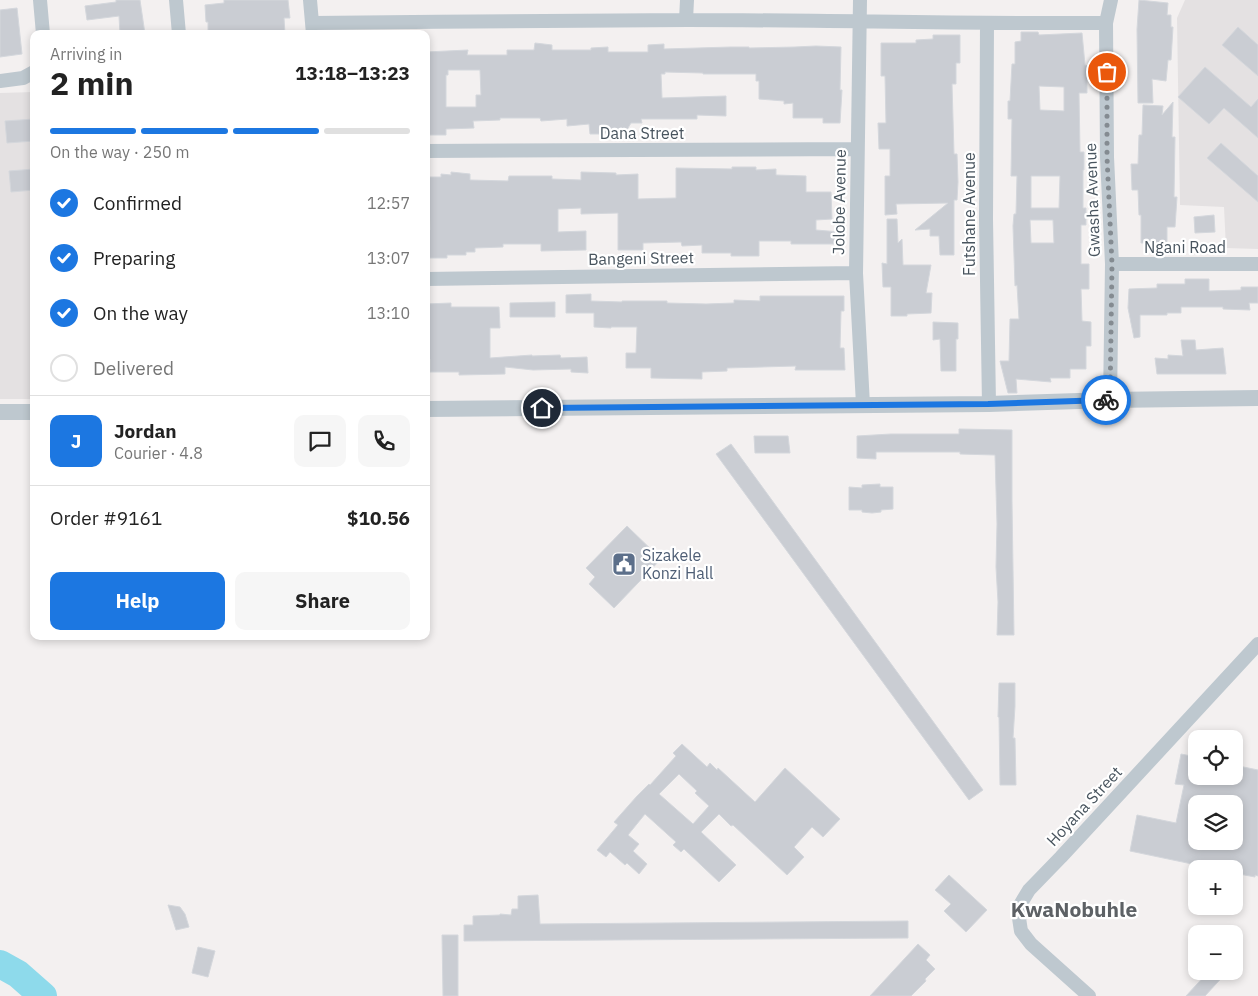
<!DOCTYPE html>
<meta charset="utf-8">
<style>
:root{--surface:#fff;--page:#f6f6f6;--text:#222;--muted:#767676;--line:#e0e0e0;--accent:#1c77e1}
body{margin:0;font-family:"IBM Plex Sans",sans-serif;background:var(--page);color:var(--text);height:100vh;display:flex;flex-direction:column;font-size:19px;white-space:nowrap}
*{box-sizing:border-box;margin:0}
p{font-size:16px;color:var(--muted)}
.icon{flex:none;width:28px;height:28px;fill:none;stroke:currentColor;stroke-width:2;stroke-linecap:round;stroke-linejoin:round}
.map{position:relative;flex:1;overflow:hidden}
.drawer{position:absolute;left:30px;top:30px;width:400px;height:610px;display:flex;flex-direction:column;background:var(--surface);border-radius:10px;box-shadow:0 2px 8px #0003}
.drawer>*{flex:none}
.fabs{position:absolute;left:1188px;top:730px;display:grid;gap:10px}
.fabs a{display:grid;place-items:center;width:55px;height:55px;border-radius:10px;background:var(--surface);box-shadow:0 2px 8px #0003;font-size:25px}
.pin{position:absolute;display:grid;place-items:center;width:42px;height:42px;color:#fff;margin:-21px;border:2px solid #fff;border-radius:50%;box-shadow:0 1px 5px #0007}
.courier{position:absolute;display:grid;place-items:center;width:50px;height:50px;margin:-25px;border:4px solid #1c77e1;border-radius:50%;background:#fff;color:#222;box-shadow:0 1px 6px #0007}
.overview em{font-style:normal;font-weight:800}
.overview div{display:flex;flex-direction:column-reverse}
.overview{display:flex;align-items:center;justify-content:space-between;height:85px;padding:0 20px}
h1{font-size:32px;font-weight:800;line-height:38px}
.bar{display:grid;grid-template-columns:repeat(4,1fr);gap:8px 5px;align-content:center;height:60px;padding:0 20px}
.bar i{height:6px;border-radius:4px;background:var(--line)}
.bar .selected{background:var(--accent)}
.bar p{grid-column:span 4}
.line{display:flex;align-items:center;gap:12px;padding:0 20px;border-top:1px solid var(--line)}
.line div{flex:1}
.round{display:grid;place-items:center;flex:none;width:52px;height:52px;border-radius:10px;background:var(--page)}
ol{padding:0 20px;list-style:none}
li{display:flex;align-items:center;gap:15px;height:55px}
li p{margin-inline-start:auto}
li .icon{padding:5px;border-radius:50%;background:var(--accent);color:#fff;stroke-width:4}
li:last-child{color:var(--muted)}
li i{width:28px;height:28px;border:2px solid var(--line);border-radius:50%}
.cta{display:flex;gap:10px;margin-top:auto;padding:10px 20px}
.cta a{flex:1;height:58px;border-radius:10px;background:var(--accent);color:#fff;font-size:20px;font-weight:800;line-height:58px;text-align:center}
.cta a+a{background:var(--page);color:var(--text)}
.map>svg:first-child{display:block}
.education{fill:#e4e1e2}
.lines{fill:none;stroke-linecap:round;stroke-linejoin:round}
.river{stroke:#8edaeb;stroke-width:28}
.building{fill:#cacdd3;stroke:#d4d7dc;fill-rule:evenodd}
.minor{stroke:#bec8cf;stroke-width:14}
.tertiary{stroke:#bec8cf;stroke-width:16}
.done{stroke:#848b91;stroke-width:5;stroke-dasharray:0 9}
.route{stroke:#1c77e1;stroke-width:6}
.labels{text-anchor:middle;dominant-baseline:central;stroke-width:4.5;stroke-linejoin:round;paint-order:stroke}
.street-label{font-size:16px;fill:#48545e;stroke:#fff}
.service-label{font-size:16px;fill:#4e5e75;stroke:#fff;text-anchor:start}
.district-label{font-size:21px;font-weight:bold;fill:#5d6165;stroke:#fff}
</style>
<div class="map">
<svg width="1258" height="996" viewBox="0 0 1258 996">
<rect width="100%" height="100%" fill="#f3f0f0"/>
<!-- education -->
<path class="education" d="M 1185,0 L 1258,0 L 1258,249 L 1226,248 L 1224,207 L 1180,205 L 1177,18 Z
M 34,92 L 34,399 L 0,399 L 0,93 Z"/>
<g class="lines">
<!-- river -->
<path class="river" d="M 0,964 L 18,974 L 43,996"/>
</g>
<!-- building -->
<path class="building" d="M 116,0 L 140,0 L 145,34 L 120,34 L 119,16 L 87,20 L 85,6 L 116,2 Z
M 224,0 L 288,0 L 290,18 L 284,18 L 285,34 L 208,34 L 208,22 L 206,22 L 205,5 L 224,3 Z
M 1139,0 L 1168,3 L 1167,15 L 1171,15 L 1171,27 L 1173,27 L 1171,60 L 1168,60 L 1166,81 L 1152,79 L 1153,103 L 1138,103 L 1137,29 Z
M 17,8 L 22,54 L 0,57 L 0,10 Z
M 1238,27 L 1258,45 L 1258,76 L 1222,45 Z
M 1021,32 L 1038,32 L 1039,35 L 1082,33 L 1085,65 L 1087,66 L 1087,93 L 1079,93 L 1080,152 L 1084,152 L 1084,170 L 1083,170 L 1083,208 L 1086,208 L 1086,225 L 1081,225 L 1081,264 L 1089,264 L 1089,289 L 1081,289 L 1082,321 L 1091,322 L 1091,346 L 1086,346 L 1086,369 L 1070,369 L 1070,378 L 1050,378 L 1051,382 L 1016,379 L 1017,393 L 1008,393 L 1000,361 L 1009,361 L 1010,319 L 1019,319 L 1017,285 L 1015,286 L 1013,226 L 1014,214 L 1016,214 L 1017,176 L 1011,176 L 1012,119 L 1008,119 L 1008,101 L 1010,101 L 1012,64 L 1015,64 L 1015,42 L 1021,41 ZM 1039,86 L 1064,87 L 1064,111 L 1040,110 ZM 1031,176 L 1060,176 L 1059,208 L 1031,208 ZM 1030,220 L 1053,220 L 1054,243 L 1031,243 Z
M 933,35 L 960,35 L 960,63 L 956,63 L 956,84 L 952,84 L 954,154 L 957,154 L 958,182 L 957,200 L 954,200 L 954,255 L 940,255 L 939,236 L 930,236 L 930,229 L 915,230 L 948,203 L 896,204 L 897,214 L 885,215 L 885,176 L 890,176 L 890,149 L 879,149 L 878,123 L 886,123 L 885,76 L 881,76 L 881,43 L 916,43 L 916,40 L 933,39 Z
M 535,43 L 552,45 L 552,50 L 591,50 L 591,48 L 608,47 L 608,52 L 648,52 L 648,45 L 664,44 L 664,49 L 731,47 L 749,47 L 749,48 L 795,47 L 816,46 L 841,47 L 840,90 L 842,90 L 840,123 L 823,123 L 823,118 L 793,118 L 793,103 L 784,104 L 784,101 L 759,99 L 759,81 L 756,81 L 756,74 L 703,74 L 703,73 L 665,72 L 665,74 L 661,74 L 662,98 L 726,96 L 726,116 L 697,115 L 697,119 L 641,119 L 642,123 L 631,123 L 625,133 L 603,133 L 603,134 L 590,134 L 589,124 L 567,126 L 567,119 L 541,121 L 540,118 L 500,118 L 500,120 L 473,121 L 474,128 L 446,129 L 446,135 L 426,135 L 426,52 L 468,50 L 467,55 L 507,55 L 507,50 L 534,50 ZM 448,70 L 480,70 L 481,95 L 476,95 L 476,107 L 446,107 L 446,75 L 448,75 Z
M 1205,67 L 1251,107 L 1258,99 L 1258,138 L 1224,108 L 1209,124 L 1178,97 Z
M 1173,102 L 1172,137 L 1175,137 L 1174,197 L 1177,197 L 1175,227 L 1167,227 L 1167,243 L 1141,243 L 1141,215 L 1139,215 L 1138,190 L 1132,190 L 1131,164 L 1138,164 L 1139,135 L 1142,135 L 1143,105 L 1163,106 L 1162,115 Z
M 34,119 L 34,141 L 7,143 L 5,121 Z
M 1221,143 L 1258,176 L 1258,202 L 1207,158 Z
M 732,167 L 756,167 L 756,170 L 776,169 L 776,175 L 806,176 L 806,192 L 831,192 L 832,219 L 816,220 L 816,230 L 840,232 L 840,244 L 791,244 L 791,241 L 759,241 L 759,256 L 731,256 L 731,253 L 702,253 L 702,245 L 682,246 L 681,242 L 643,243 L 643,250 L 618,250 L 618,213 L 581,214 L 581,208 L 558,209 L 558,232 L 586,231 L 586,250 L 541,251 L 541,244 L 503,244 L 503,247 L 475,248 L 475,252 L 466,252 L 466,255 L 447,255 L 447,258 L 429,258 L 429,254 L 426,254 L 426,230 L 430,230 L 429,201 L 426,201 L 426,177 L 441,177 L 441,174 L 451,175 L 451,172 L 470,174 L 470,180 L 508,181 L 509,176 L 552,176 L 552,179 L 581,180 L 581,172 L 616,173 L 616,175 L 638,174 L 638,199 L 676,198 L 676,168 L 732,169 Z
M 34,169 L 34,190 L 11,192 L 9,171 Z
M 1214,215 L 1215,232 L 1195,233 L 1194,217 Z
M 887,219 L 897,219 L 898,243 L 902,239 L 903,265 L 931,265 L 926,293 L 932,293 L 931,313 L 907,314 L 907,316 L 891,316 L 891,287 L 883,287 L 882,263 L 887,264 Z
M 1185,279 L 1209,279 L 1209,291 L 1241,290 L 1241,287 L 1258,287 L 1258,303 L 1249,303 L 1250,310 L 1223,309 L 1223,307 L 1181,307 L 1181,313 L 1167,313 L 1167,315 L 1140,315 L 1140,337 L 1134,338 L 1128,308 L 1129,289 L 1157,288 L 1157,284 L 1185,284 Z
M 591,294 L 591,301 L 622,302 L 622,301 L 667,301 L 667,303 L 706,304 L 734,303 L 734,300 L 760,301 L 760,296 L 844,296 L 844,311 L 841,311 L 840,348 L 844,348 L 845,370 L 795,370 L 796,366 L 727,368 L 727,371 L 702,372 L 702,379 L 651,378 L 651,368 L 626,368 L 626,353 L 636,353 L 637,327 L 611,327 L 611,328 L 594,327 L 594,313 L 566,313 L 566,295 Z
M 555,302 L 555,317 L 510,317 L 510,303 Z
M 451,303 L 451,307 L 499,307 L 500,328 L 490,328 L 490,358 L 532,355 L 532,356 L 560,355 L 561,358 L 587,357 L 588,373 L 571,372 L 571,369 L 533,370 L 505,367 L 505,374 L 459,375 L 459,372 L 430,372 L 430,359 L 426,359 L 426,304 Z
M 933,322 L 958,323 L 958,339 L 956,339 L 956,371 L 941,371 L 940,339 L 933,340 Z
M 1181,340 L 1195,340 L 1196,350 L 1223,348 L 1226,374 L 1157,374 L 1155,358 L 1168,359 L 1168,355 L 1183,356 Z
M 959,429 L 1012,430 L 1012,501 L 1014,635 L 997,635 L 998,602 L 996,567 L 997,524 L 995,455 L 960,454 L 960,452 L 876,452 L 876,459 L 857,458 L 857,436 L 891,434 L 959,434 Z
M 754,436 L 788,436 L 790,453 L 755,453 Z
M 731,444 L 983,790 L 969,800 L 716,454 Z
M 880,484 L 880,487 L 893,487 L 893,509 L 881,510 L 881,512 L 872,513 L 862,512 L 862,510 L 849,510 L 849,487 L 862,488 L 862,485 Z
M 627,526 L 661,559 L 614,608 L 589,584 L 595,577 L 586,568 Z
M 999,683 L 1015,683 L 1015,706 L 1013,738 L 1015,738 L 1016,785 L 1000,785 L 999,717 L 998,717 Z
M 682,744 L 707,767 L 710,763 L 717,770 L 718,768 L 755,802 L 785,768 L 840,819 L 823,837 L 812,827 L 794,847 L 804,857 L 787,875 L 733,825 L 731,826 L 719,814 L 701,832 L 736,865 L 719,882 L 684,849 L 681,852 L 673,845 L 676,842 L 645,814 L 628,835 L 639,844 L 633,851 L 647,864 L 639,874 L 627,863 L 625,865 L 610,852 L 606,857 L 597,850 L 618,825 L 614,822 L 637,796 L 649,784 L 650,785 L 676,756 L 673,753 ZM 679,774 L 697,791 L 695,793 L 709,806 L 693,824 L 659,794 Z
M 1181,754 L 1196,757 L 1196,776 L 1234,776 L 1234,765 L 1258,770 L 1258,876 L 1255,875 L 1255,877 L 1234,873 L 1234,869 L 1216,869 L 1130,851 L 1137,815 L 1176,823 L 1184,785 L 1175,784 ZM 1196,804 L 1234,804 L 1234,841 L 1196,841 Z
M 949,875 L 987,910 L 966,932 L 944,911 L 951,904 L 935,890 Z
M 538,895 L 540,924 L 908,921 L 908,938 L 464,941 L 464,925 L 473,925 L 473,916 L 500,915 L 500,914 L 511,915 L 512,909 L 518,909 L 518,896 Z
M 168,905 L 180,907 L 185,914 L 189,927 L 176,930 Z
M 442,935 L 458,935 L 458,996 L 443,996 Z
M 918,944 L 930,955 L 926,960 L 935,969 L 925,979 L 926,981 L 911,996 L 870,996 Z
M 198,947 L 215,951 L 208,977 L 192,973 Z
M 1209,971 L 1228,971 L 1205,996 L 1186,996 Z"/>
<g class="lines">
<!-- minor -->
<path class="minor" d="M 40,0 L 43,34
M 176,0 L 179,34
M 310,0 L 313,34
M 860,0 L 856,273 L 863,405
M 686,20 L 687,0
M 313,23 C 438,22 563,20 688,20 C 827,20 967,24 1106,23
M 987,24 L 986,219 L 989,404
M 0,81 L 23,78 L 34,72
M 426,151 L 857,149
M 1112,264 L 1258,264
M 426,279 L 856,273
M 1110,400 L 1112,264 L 1107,157 L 1106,23 L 1111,0
M 1089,996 L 1031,944 L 1021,931 L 1019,918 L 1020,905 L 1029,890 L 1061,857 L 1258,644"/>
<!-- tertiary -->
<path class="tertiary" d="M 426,409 L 989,404 L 1110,400 L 1258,398
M 0,412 L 34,412"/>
</g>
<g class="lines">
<!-- done -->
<path class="done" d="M 1106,400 L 1110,400 L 1112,264 L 1107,157 L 1107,72"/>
<!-- route -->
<path class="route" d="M 542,408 L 988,404 L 1106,400"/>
</g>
<!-- icons -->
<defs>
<g id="civic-square" transform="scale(1.25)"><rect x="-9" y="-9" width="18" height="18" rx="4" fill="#5c6f8a" stroke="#fff"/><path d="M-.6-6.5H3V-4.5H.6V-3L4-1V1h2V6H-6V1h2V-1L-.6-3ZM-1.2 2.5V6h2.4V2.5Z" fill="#fff"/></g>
</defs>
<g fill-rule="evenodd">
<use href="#civic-square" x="624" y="564"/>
</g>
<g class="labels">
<!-- street labels -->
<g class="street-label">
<text x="642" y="133">Dana Street</text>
<text transform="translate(1092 200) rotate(-92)">Gwasha Avenue</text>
<text transform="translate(839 202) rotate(-89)">Jolobe Avenue</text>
<text transform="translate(969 214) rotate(-90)">Futshane Avenue</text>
<text x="1185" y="247">Ngani Road</text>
<text transform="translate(641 258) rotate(-1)">Bangeni Street</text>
<text transform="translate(1084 806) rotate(-47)">Hoyana Street</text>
</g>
<!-- service labels -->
<g class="service-label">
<text x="642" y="555">Sizakele<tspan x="642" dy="18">Konzi Hall</tspan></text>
</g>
<!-- district labels -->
<g class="district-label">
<text x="1074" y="909">KwaNobuhle</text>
</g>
</g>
</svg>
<div class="fabs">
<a><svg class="icon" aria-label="locate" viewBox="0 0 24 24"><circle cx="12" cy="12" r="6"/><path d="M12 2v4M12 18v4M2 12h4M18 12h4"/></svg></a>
<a><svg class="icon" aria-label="layers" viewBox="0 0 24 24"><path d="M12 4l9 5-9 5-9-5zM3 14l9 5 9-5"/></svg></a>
<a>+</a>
<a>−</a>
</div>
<div class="pin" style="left:1107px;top:72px;background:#ea580c"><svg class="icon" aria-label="bag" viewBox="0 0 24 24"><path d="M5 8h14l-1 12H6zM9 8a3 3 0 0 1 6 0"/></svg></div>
<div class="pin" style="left:542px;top:408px;background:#1f2937"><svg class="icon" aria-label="home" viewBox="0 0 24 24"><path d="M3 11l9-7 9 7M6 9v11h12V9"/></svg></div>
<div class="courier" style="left:1106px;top:400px"><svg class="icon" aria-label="bike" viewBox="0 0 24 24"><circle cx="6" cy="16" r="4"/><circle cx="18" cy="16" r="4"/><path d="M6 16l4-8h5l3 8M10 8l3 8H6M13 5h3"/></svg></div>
<section class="drawer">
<div class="overview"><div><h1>2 min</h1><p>Arriving in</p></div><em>13:18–13:23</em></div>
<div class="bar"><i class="selected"></i><i class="selected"></i><i class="selected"></i><i></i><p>On the way · 250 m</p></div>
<ol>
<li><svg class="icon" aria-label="check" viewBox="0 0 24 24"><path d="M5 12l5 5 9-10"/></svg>Confirmed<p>12:57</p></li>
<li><svg class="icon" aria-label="check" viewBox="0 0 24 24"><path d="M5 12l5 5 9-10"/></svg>Preparing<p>13:07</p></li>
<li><svg class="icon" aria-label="check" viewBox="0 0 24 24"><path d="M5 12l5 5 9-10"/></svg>On the way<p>13:10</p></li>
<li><i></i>Delivered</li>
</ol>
<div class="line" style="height:90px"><b class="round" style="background:var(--accent);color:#fff">J</b><div><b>Jordan</b><p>Courier · 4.8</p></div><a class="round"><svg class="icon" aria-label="chat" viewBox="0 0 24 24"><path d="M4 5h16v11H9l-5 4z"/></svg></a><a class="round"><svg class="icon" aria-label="phone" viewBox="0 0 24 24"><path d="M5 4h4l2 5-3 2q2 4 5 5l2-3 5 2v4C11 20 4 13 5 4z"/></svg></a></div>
<div class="line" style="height:65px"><div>Order #9161</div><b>$10.56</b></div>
<div class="cta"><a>Help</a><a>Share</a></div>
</section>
</div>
